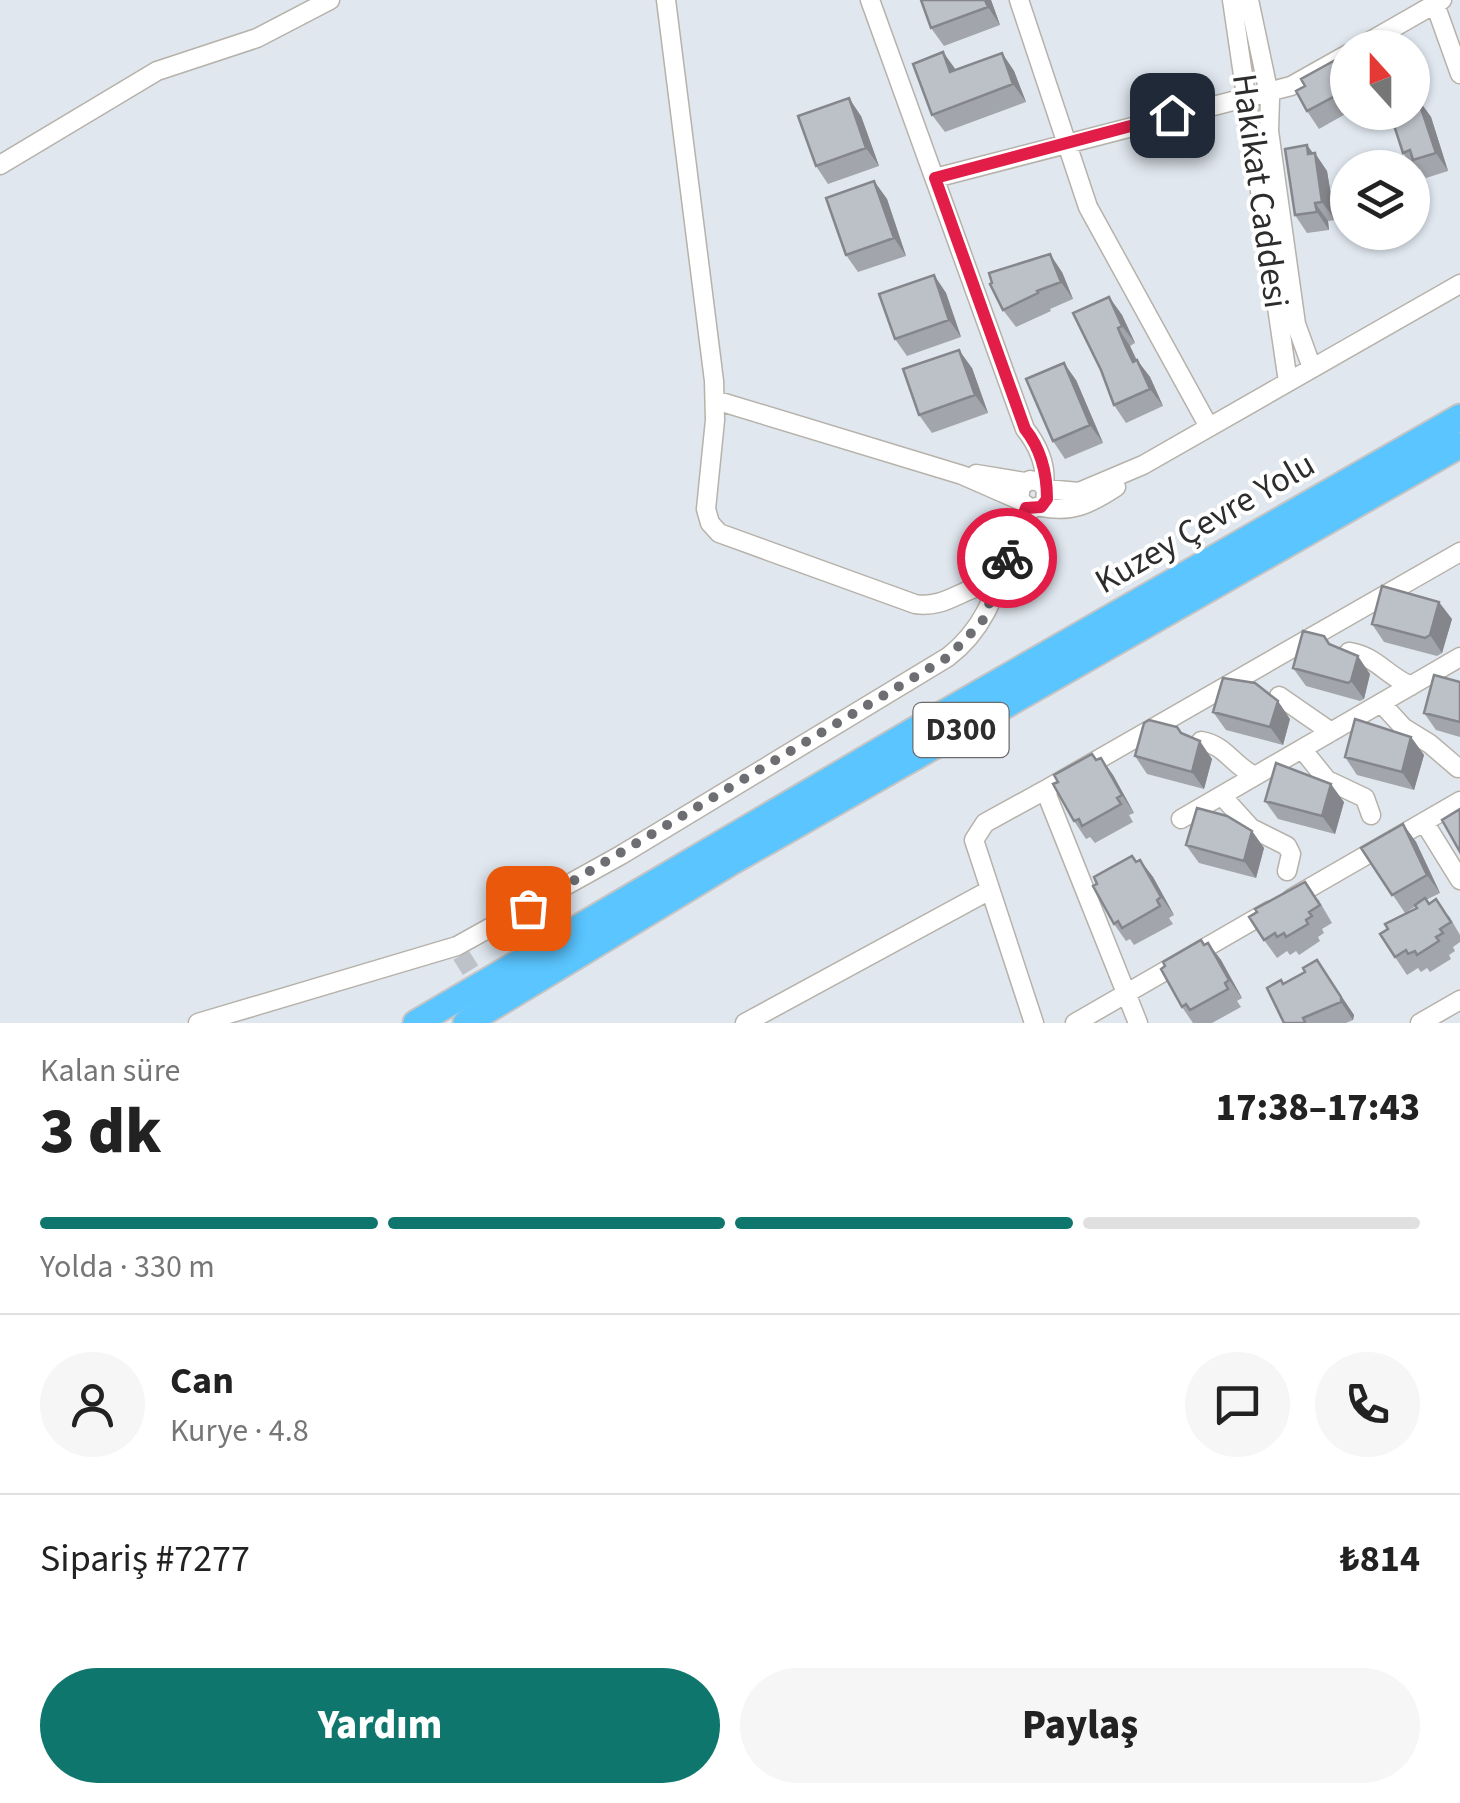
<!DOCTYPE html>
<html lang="tr">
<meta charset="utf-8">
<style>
:root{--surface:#fff;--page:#f6f6f6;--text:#222;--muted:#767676;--line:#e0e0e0;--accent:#0f766e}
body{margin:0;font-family:"Source Sans 3",sans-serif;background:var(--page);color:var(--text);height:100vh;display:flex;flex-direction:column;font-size:38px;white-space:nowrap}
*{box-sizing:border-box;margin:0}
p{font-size:32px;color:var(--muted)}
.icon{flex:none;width:55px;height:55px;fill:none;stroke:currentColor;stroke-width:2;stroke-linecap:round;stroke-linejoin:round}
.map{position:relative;height:1023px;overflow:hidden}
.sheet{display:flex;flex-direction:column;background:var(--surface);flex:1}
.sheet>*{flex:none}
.needle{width:65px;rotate:339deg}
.fabs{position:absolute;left:1330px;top:30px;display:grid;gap:20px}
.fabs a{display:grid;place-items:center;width:100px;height:100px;border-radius:50%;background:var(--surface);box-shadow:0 2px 8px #0004;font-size:50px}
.pin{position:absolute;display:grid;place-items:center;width:85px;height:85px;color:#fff;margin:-42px;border-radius:20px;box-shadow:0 5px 15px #0006}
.courier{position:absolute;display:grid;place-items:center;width:100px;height:100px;margin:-50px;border:8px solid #e11d48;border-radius:50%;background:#fff;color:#222;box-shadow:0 2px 12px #0007}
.overview em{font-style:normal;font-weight:800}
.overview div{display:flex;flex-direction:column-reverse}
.overview{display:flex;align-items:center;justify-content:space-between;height:170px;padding:0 40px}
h1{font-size:65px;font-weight:800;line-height:75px}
.bar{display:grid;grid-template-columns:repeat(4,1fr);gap:15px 10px;align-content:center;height:120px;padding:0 40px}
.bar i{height:12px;border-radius:8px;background:var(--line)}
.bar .current{background:var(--accent)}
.bar p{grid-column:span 4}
.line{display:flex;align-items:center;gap:25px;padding:0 40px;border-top:2px solid var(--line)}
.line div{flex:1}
.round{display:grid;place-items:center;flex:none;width:105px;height:105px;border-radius:52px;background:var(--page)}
.action{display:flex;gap:20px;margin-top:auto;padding:20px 40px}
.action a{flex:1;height:115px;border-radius:60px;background:var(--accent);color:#fff;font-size:40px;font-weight:800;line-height:115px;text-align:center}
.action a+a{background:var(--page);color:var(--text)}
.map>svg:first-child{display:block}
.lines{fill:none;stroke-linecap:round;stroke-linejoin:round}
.minor-tunnel{stroke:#bcc2c8;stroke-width:18;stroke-dasharray:18 9;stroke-linecap:butt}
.minor-casing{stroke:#b6b2a9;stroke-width:21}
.highway-casing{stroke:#c4c4c4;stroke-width:29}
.minor{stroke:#fff;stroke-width:18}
.highway{stroke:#5ac5ff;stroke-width:25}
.wall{fill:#a2a5ab}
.shaded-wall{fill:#84868b}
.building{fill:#bcc0c7;stroke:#84868b;stroke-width:2.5}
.done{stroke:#6c6e71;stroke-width:10;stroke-dasharray:0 18}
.route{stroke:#e11d48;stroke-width:12}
.labels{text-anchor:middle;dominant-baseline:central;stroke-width:8;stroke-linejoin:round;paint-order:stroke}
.shield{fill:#fff;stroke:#6c6c6c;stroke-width:2.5}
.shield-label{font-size:32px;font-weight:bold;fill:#2d2d2d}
.street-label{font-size:35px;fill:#2d2d2d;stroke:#fff}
</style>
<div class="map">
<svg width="1460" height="1023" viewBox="0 0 1460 1023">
<rect width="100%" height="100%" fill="#e0e7ef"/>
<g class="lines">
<!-- minor-tunnel -->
<path class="minor-tunnel" d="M 461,955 L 504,1023"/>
<!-- minor casing -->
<g class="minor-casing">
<path id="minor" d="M 666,0 L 714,381 L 715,420 L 706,509 L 710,523 L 719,533 L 915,604 C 949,610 969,580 998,586
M 870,0 L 1025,429 C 1037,444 1047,465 1044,485
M 1019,0 L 1088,207 L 1209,427
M 1232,0 L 1288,382
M 1249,0 L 1270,99 L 1269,131 L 1296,324 L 1312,368
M 1435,4 L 1460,74
M 1358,48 L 1442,0
M 0,165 L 157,71 L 257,38 L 330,0
M 935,178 L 1291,86 L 1348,54
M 715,400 L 962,475 L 1019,500 L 1031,509 L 1045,504 L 1046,489 L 1040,482 L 1030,480 L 1021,486 L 1019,500
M 976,474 L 1025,482
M 1046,489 L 1079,492 L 1143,465 L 1460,284
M 1041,507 C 1072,513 1090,504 1116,487
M 1349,652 C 1376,656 1387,676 1411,686
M 1279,696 L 1331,732
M 1381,703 L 1404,728 L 1430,744 L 1458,768
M 1201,741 C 1226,745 1233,766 1255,776
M 1302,749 L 1327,780 L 1365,798 L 1371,815
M 1222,796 L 1251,828 L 1287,846 L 1291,854 L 1287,871
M 1181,819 L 1460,657
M 1424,822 L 1460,880
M 1292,898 L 1460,801
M 198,1023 L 457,946 L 621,855 L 948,657 C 1001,616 998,563 1026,508
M 745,1023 L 988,891
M 1034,1023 L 974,840 L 985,823 L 1045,790
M 1075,1023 L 1269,911
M 1138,1023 L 1045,790 L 1460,552
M 1420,1023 L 1460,1000"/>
</g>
<!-- highway casing -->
<g class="highway-casing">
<path id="highway" d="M 416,1023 L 918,728 L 1460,417
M 466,1023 L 728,864 L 1460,445"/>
</g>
<!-- minor -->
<use href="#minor" class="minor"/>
<!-- highway -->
<use href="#highway" class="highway"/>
</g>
<!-- wall -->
<path class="wall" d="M 921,0 L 991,0 L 1000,25 L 944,46 L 931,28 Z
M 1002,53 L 1014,71 L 1026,102 L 945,132 L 932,115 L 956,70 Z
M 1348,53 L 1348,112 L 1349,112 L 1319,129 L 1307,111 L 1305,86 Z
M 1412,64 L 1418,74 L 1412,78 Z
M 1418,99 L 1431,117 L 1448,171 L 1426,178 L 1420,169 L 1416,171 L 1403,153 L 1399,116 Z
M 861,116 L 879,166 L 828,184 L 816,166 Z
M 1307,145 L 1327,171 L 1335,220 L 1328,221 L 1329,230 L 1307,233 L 1295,215 Z
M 874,181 L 887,199 L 906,256 L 858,272 L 846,255 Z
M 1062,272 L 1073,299 L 1050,309 L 1051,311 L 1016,327 L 1003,310 L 992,283 Z
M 934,275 L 946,293 L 961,337 L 907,356 L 895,339 Z
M 1109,297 L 1122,315 L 1135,343 L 1130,346 L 1137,360 L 1150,377 L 1163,406 L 1126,423 L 1114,405 Z
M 972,368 L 988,413 L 932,433 L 919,415 Z
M 1076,380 L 1103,443 L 1065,459 L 1053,441 Z
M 1452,619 L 1442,653 L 1437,656 L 1384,642 L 1372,624 Z
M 1330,645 L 1370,674 L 1364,699 L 1360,701 L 1306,686 L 1293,668 Z
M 1460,682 L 1460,737 L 1436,730 L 1424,713 Z
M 1213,712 L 1290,719 L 1283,745 L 1226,730 Z
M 1181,733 L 1212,759 L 1204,789 L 1147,774 L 1135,756 Z
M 1411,737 L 1424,755 L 1414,790 L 1357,775 L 1345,757 Z
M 1101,758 L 1113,775 L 1134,813 L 1129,815 L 1133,822 L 1095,843 L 1090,837 L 1086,839 L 1074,821 L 1097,760 Z
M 1265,801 L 1344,802 L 1335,834 L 1278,819 Z
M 1403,824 L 1416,842 L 1440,893 L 1426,900 L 1429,904 L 1449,916 L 1460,935 L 1460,942 L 1453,947 L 1455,951 L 1449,955 L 1451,959 L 1430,972 L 1427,968 L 1421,972 L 1418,968 L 1407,975 L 1395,957 L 1417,908 L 1416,906 L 1405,913 L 1361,848 Z
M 1252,831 L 1264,848 L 1256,878 L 1199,863 L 1186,845 Z
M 1140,860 L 1153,877 L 1174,915 L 1169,918 L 1173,924 L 1134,945 L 1130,939 L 1126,941 L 1114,924 L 1137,862 Z
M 1318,899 L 1332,923 L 1322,929 L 1324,933 L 1318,937 L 1320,941 L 1299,955 L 1296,951 L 1290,955 L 1287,951 L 1277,958 L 1264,940 Z
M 1208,943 L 1221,960 L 1242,998 L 1237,1001 L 1241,1007 L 1212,1023 L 1193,1023 L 1182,1007 L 1204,945 Z
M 1317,960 L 1354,1015 L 1353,1020 L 1346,1023 L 1284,1023 L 1305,972 Z"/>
<!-- shaded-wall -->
<path class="shaded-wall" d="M 985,0 L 991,0 L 1000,25 L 988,7 Z
M 943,52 L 956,70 L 950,72 Z
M 1002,53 L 1014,71 L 1026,102 L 1013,84 Z
M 849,98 L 861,116 L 879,166 L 866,148 Z
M 1418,99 L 1431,117 L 1448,171 L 1436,153 Z
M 1307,145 L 1316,158 L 1315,153 L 1327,171 L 1335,220 L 1322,202 Z
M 874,181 L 887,199 L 906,256 L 894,238 Z
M 1315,203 L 1328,221 L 1329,230 L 1317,212 Z
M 1050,254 L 1062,272 L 1073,299 L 1061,282 Z
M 934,275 L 946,293 L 961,337 L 949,320 Z
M 1109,297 L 1122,315 L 1135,343 L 1122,326 Z
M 1118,328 L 1130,346 L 1145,380 L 1133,362 Z
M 959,350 L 972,368 L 988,413 L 975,395 Z
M 1137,360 L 1150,377 L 1163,406 L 1150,389 Z
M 1064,363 L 1076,380 L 1103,443 L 1090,425 Z
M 1439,602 L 1452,619 L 1442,653 L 1430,635 Z
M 1358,656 L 1370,674 L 1364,699 L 1351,681 Z
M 1278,701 L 1290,719 L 1283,745 L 1270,727 Z
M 1411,737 L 1424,755 L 1414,790 L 1402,772 Z
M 1200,741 L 1212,759 L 1204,789 L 1192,772 Z
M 1101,758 L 1113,775 L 1134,813 L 1122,795 Z
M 1331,784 L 1344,802 L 1335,834 L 1322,816 Z
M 1403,824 L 1416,842 L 1440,893 L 1427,875 Z
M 1252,831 L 1264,848 L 1256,878 L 1244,861 Z
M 1140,860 L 1153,877 L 1174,915 L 1161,897 Z
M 1208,943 L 1221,960 L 1242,998 L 1229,980 Z
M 1317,960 L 1354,1015 L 1353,1020 L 1341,1002 Z"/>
<!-- building -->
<path class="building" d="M 921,0 L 985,0 L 988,7 L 931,28 Z
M 1382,34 L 1386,41 L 1394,36 L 1401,48 L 1358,48 Z
M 943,52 L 950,72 L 1002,53 L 1013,84 L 932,115 L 913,64 Z
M 1348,53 L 1348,89 L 1307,111 L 1296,91 L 1305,86 L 1301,79 Z
M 849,98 L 866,148 L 816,166 L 798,116 Z
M 1418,99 L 1436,153 L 1413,160 L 1410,150 L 1403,153 L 1392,119 L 1399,116 L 1398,112 L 1412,112 L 1412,101 Z
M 1307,145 L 1308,154 L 1315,153 L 1322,202 L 1315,203 L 1317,212 L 1295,215 L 1285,149 Z
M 874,181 L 894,238 L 846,255 L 826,198 Z
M 1050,254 L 1061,282 L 1037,291 L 1038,293 L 1003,310 L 990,284 L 992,283 L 989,273 Z
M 934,275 L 949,320 L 895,339 L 879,294 Z
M 1109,297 L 1122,326 L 1118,328 L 1125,345 L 1133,362 L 1137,360 L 1150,389 L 1114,405 L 1101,370 L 1073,313 Z
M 959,350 L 975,395 L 919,415 L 903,369 Z
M 1064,363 L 1090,425 L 1053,441 L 1026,379 Z
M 1382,586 L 1439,602 L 1430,635 L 1425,638 L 1372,624 Z
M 1303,631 L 1324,636 L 1329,644 L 1358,656 L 1351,681 L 1348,683 L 1293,668 Z
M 1434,675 L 1460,682 L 1460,722 L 1424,713 Z
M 1223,678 L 1255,683 L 1278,701 L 1270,727 L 1213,712 Z
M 1355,719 L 1411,737 L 1402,772 L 1345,757 Z
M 1149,720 L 1177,727 L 1181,733 L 1200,741 L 1192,772 L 1135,756 L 1144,723 Z
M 1092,754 L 1096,760 L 1101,758 L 1122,795 L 1117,798 L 1121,804 L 1082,826 L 1079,819 L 1074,821 L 1053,784 L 1058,782 L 1054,775 Z
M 1276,763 L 1331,784 L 1322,816 L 1265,801 Z
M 1197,808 L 1227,816 L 1252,831 L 1244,861 L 1186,845 Z
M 1460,809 L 1460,852 L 1442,820 Z
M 1403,824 L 1427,875 L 1392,895 L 1361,848 Z
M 1132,856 L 1136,862 L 1140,860 L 1161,897 L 1157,900 L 1160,906 L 1122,928 L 1118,921 L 1114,924 L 1093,886 L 1097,884 L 1094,877 Z
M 1305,882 L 1320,905 L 1309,912 L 1312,916 L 1306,920 L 1308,924 L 1286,937 L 1284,933 L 1277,937 L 1275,933 L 1264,940 L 1249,917 L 1257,912 L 1255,909 Z
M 1425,898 L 1429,904 L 1436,899 L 1451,922 L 1440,929 L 1443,933 L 1436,937 L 1439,941 L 1417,955 L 1415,951 L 1408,954 L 1406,950 L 1395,957 L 1380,934 L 1388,929 L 1385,924 L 1417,908 L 1415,905 Z
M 1201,940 L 1204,945 L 1208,943 L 1229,980 L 1225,983 L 1228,989 L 1190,1010 L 1186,1004 L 1182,1007 L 1161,969 L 1165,966 L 1163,962 Z
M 1317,960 L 1341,997 L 1341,1002 L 1303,1018 L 1305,1022 L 1304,1023 L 1284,1023 L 1267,988 L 1281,980 L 1283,984 L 1305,972 L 1303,968 Z"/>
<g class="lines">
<!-- done -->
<path class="done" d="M 528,908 L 948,657 L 982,622 L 1007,558"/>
<!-- route -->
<path class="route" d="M 1007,558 L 1026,508 L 1041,507 L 1047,499 C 1047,475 1041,449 1025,429 L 935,178 L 1172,115"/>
</g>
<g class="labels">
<!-- shield labels -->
<rect class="shield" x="913.5" y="703" width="95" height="54" rx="8"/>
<g class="shield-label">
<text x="961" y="730">D300</text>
</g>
<!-- street labels -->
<g class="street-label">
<text transform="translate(1260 191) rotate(82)">Hakikat Caddesi</text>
<text transform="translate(1205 523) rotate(-30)">Kuzey Çevre Yolu</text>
</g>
</g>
</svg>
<div class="fabs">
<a><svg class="needle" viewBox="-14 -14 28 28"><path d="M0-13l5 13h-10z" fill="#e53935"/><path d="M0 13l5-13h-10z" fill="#767676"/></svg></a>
<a><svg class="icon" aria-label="layers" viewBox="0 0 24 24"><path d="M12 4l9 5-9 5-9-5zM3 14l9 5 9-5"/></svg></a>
</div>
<div class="pin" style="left:528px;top:908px;background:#ea580c"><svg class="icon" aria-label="bag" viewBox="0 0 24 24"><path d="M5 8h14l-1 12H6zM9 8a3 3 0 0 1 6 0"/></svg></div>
<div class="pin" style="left:1172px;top:115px;background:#1f2937"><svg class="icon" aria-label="home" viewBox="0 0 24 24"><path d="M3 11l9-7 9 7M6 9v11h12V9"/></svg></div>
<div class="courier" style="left:1007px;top:558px"><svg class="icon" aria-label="bike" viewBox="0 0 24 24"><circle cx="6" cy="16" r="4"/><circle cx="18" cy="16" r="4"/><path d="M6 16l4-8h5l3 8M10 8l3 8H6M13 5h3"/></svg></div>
</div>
<section class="sheet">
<div class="overview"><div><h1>3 dk</h1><p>Kalan süre</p></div><em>17:38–17:43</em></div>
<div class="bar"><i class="current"></i><i class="current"></i><i class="current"></i><i></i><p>Yolda · 330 m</p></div>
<div class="line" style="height:180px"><a class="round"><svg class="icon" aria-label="person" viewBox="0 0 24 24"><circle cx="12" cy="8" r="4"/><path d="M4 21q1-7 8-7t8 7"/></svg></a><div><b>Can</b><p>Kurye · 4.8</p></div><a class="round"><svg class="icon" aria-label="chat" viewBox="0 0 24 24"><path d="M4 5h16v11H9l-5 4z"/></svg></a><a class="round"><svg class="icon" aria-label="phone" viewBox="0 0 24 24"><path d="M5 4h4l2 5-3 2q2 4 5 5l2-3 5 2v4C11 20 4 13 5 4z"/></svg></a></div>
<div class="line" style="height:130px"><div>Sipariş #7277</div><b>₺814</b></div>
<div class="action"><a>Yardım</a><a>Paylaş</a></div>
</section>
